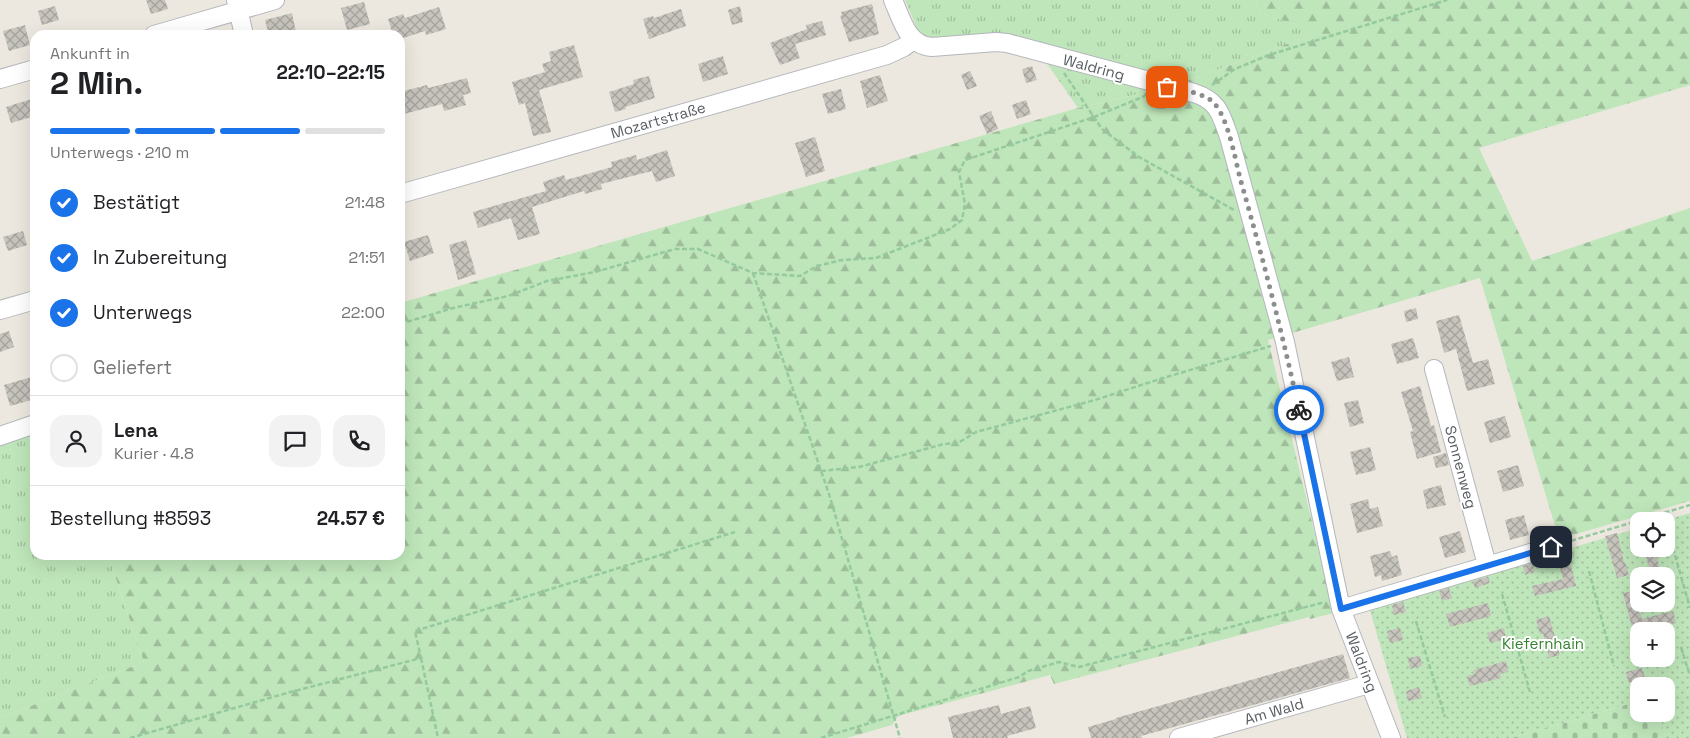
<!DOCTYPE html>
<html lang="de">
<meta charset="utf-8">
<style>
:root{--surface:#fff;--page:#f2f2f2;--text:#202124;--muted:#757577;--line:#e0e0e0;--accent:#1a73e8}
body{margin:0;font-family:"Space Grotesk",sans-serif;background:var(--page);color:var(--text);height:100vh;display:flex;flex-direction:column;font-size:19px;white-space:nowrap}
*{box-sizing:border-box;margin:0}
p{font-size:16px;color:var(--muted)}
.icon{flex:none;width:28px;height:28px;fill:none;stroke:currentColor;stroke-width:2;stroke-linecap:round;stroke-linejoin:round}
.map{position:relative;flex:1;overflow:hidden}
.side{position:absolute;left:30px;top:30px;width:375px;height:530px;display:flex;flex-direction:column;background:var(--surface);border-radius:15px;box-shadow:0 5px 20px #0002}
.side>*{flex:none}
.fabs{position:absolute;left:1630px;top:512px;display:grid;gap:10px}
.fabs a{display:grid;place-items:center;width:45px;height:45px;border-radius:10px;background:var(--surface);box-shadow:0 5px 20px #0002;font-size:25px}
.pin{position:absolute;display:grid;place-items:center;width:42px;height:42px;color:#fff;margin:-21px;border-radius:10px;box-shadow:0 2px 8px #0006}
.courier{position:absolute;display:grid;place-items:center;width:50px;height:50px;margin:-25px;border:4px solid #1a73e8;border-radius:50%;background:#fff;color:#222;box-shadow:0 1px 6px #0007}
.overview em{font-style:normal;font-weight:700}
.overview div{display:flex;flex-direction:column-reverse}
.overview{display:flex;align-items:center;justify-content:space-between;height:85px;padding:0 20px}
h1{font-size:32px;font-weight:700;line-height:38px}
.bar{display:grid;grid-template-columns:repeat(4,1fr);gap:8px 5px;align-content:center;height:60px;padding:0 20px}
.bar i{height:6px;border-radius:4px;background:var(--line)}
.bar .active{background:var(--accent)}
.bar p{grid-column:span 4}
.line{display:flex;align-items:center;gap:12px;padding:0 20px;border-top:1px solid var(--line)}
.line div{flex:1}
.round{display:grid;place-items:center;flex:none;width:52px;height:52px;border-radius:15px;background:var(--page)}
ol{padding:0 20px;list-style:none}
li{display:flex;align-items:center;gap:15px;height:55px}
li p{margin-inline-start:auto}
li .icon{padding:5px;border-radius:50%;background:var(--accent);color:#fff;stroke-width:4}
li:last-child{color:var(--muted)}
li i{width:28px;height:28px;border:2px solid var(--line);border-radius:50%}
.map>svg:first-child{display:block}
.grass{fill:url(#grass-tufts)}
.forest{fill:url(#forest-firs)}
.cemetery{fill:url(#cemetery-stones)}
.park{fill:url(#park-dots);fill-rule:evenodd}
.building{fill:url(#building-cross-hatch)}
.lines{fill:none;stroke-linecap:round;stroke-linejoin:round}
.minor-casing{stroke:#b3b7bb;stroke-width:20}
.path{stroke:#95c99e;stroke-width:2.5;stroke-dasharray:5 2.5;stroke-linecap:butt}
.minor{stroke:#fff;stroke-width:18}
.done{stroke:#8c8e8e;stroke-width:5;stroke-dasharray:0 9}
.route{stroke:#1a73e8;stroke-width:6}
.labels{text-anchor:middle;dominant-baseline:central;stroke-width:4;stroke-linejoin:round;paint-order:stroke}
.street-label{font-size:15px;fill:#585d62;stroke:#fff}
.park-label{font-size:15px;fill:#34822f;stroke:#fff}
</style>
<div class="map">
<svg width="1690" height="738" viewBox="0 0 1690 738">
<defs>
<pattern id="grass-tufts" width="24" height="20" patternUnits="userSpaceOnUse" patternTransform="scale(1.25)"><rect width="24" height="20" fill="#bfe6ba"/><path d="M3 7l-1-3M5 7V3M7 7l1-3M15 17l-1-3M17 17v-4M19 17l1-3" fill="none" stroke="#9ebe9b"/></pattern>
<pattern id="forest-firs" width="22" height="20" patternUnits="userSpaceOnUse" patternTransform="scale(1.25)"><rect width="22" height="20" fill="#bfe6ba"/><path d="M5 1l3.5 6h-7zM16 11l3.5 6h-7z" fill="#9ebe9b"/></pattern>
<pattern id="cemetery-stones" width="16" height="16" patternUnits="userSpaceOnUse" patternTransform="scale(1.25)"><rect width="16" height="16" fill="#bfe6ba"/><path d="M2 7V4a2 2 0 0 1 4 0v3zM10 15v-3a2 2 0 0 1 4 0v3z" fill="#9ebe9b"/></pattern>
<pattern id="park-dots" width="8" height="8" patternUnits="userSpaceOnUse" patternTransform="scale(1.25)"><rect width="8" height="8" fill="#bfe6ba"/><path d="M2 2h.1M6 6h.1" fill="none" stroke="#9ebe9b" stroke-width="1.8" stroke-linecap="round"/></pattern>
<pattern id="building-cross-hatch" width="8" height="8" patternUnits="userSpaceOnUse" patternTransform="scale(1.25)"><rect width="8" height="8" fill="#c7c3bd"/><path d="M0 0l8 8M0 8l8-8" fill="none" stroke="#a4a29d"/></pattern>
</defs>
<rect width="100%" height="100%" fill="#ede8df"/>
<!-- grass -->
<path class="grass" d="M 905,0 L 1256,0 L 1260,13 L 1298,25 L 1311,35 L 1173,86 L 1078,108 L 1048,65 L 1021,37 L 988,34 L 922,40 Z
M 35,434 L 35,555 L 108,555 L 144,662 L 0,718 L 0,444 Z"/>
<!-- forest -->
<path class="forest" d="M 1256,0 L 1690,0 L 1690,85 L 1479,148 L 1532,261 L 1690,208 L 1690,501 L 1559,539 L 1480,278 L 1268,340 L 1334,613 L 1310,619 L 1309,617 L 1054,684 L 1050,675 L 898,716 L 892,725 L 847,738 L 0,738 L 0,718 L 144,662 L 108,555 L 400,555 L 400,303 L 1078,108 L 1173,86 L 1311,35 L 1298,25 L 1260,13 Z"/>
<!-- cemetery -->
<path class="cemetery" d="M 1639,701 L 1639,714 L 1659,714 L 1666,738 L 1511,738 Z"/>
<!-- park -->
<path class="park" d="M 1690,513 L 1690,738 L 1666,738 L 1659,714 L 1666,714 L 1666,686 L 1639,686 L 1639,701 L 1511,738 L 1407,738 L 1369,607 L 1639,528 L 1639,549 L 1666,549 L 1666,521 L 1663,521 ZM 1639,576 L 1666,576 L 1666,604 L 1639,604 ZM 1639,631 L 1666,631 L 1666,659 L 1639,659 Z"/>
<!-- building -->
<path class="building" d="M 146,0 L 165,0 L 168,9 L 151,14 Z
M 364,2 L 370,24 L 347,30 L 341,8 Z
M 872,4 L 879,34 L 849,42 L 840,16 L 842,15 L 841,12 Z
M 55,6 L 59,20 L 42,25 L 38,11 Z
M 740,6 L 743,22 L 732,25 L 728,10 Z
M 439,7 L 446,29 L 426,35 L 425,31 L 400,39 L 400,35 L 393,35 L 388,19 L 403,14 L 405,18 Z
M 681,9 L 686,26 L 649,39 L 643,19 L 653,16 L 654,18 Z
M 292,13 L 296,32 L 285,35 L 269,35 L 265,20 Z
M 822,21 L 826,35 L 795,44 L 800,58 L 780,65 L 770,43 L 807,29 L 806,25 Z
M 25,25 L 30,45 L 9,51 L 3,31 Z
M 574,45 L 583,77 L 539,90 L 551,132 L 533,136 L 525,103 L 519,105 L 512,82 L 545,72 L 542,64 L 551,61 L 549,52 Z
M 723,56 L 728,74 L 703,82 L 698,64 Z
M 1032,66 L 1037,80 L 1026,83 L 1022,69 Z
M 970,71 L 977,86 L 967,90 L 961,75 Z
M 880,75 L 888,101 L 867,108 L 860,81 Z
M 649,76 L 655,98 L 625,107 L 626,109 L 615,112 L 609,92 L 634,84 L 633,80 Z
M 467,78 L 471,93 L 463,95 L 466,105 L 444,111 L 442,104 L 400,115 L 400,92 L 427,85 L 428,88 Z
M 841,89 L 846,109 L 828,114 L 822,94 Z
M 35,98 L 35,116 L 11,123 L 6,107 Z
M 1026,100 L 1031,114 L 1017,119 L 1012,105 Z
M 991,111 L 998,129 L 987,134 L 979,116 Z
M 815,137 L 825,171 L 806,177 L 795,143 Z
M 667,150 L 675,176 L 656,182 L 652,171 L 601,184 L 602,189 L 585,194 L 584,191 L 532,207 L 540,234 L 518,240 L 511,218 L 478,228 L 473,212 L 546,191 L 543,182 L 564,175 L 566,180 L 612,167 L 611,162 L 636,155 L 637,160 Z
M 23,231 L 27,245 L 8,251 L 3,237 Z
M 428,235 L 434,253 L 410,261 L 404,242 Z
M 466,240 L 476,274 L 458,280 L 449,245 Z
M 1416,308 L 1418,319 L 1406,322 L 1404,311 Z
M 1459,315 L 1473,363 L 1488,359 L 1495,384 L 1467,391 L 1456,349 L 1444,353 L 1436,321 Z
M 9,331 L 14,347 L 0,352 L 0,334 Z
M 1413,338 L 1419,358 L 1397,364 L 1391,344 Z
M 1349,357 L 1354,377 L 1337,381 L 1331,362 Z
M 35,376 L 35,399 L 10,406 L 4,385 Z
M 1420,386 L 1431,426 L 1434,425 L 1441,452 L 1417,459 L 1410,432 L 1413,431 L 1401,392 Z
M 1358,400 L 1364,423 L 1350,427 L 1344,403 Z
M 1505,416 L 1511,437 L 1490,443 L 1484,422 Z
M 1370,447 L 1376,470 L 1356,475 L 1350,452 Z
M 1446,453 L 1449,465 L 1436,468 L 1433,457 Z
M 1518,465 L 1524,486 L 1503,492 L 1497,471 Z
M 1441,485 L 1446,505 L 1427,509 L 1423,490 Z
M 1368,499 L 1370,509 L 1378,507 L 1383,526 L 1357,533 L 1350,504 Z
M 1524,515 L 1529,535 L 1510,540 L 1505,520 Z
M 1460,531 L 1466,552 L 1445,558 L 1439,537 Z
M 1617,533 L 1624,562 L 1625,562 L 1629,575 L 1617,578 L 1605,536 Z
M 1571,546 L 1574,556 L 1569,558 L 1576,586 L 1535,596 L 1532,586 L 1563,579 L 1557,556 L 1561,548 Z
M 1390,551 L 1392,557 L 1397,555 L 1402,575 L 1382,581 L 1381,575 L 1375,577 L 1370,556 Z
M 1656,555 L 1660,569 L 1650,571 L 1646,557 Z
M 1533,563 L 1535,572 L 1525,575 L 1523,566 Z
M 1488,577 L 1490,583 L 1475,588 L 1473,581 Z
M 1449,588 L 1452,598 L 1442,601 L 1439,591 Z
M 1634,591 L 1642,619 L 1673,611 L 1676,623 L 1645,630 L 1646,631 L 1633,631 L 1623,593 Z
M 1403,602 L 1406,612 L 1394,615 L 1392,605 Z
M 1488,603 L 1491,616 L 1450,627 L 1446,614 Z
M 1549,616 L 1560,655 L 1549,658 L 1543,633 L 1540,634 L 1536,620 Z
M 1400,628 L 1403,640 L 1390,643 L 1387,631 Z
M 1504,628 L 1506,639 L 1490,643 L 1487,633 Z
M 1343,654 L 1350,678 L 1141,736 L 1142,738 L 1091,738 L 1088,727 L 1116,719 L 1116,718 Z
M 1420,656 L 1422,666 L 1410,669 L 1408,658 Z
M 1506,661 L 1508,672 L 1500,674 L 1501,678 L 1470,686 L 1467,676 L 1475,674 L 1474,670 Z
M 1642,668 L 1645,678 L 1629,683 L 1626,672 Z
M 1419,687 L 1422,698 L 1408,701 L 1406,691 Z
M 999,705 L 1001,714 L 1030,706 L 1036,728 L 1007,736 L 1008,738 L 953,738 L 948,717 Z"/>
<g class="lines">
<!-- minor casing -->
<g class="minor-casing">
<path id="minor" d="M 236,0 L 244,35
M 893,0 C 902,20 907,45 932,47 L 996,42 L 1007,43 L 1194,93 C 1219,101 1221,115 1229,137 L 1285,342 L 1341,609 L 1391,738
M 154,35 L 275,0
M 0,79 L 35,69
M 400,194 L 887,55 L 904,47 L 913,40
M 0,310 L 35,300
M 1434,369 L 1487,565
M 0,436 L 35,424
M 1341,609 L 1551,547
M 1179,738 L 1369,684"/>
</g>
<!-- path -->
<path class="path" d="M 1064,73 L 1102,129 L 1139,157 L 1234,210
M 1212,85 L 1235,69 L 1269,55 L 1447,0
M 753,273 L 829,494 L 900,738
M 400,324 L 453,308 L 508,296 L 547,281 L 595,272 L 675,249 L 698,249 L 753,273 L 800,276 L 817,266 L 842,260 L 876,258 L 950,229 L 962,220 L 965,204 L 959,172 L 965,160 L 1094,117 L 1145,96
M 821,471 L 859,467 L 944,444 L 958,443 L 976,432 L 1095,400 L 1160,379 L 1271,346
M 1564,543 L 1690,505
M 1673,548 L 1690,608
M 1589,571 L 1614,666
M 1502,594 L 1530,692
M 1416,621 L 1445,717
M 1681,647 L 1690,676
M 421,658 L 438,738
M 130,738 L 287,693 L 421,658 L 415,631 L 735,532
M 821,738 L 1019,677 L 1028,671 L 1059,662 L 1079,667 L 1325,602"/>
<!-- minor -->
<use href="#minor" class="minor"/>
</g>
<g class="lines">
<!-- done -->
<path class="done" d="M 1167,87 C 1181,90 1203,92 1214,103 C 1228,118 1235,158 1240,178 C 1262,255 1282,332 1299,410"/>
<!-- route -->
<path class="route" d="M 1299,410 L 1341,609 L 1551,547"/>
</g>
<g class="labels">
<!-- street labels -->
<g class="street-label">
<text transform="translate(1094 67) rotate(15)">Waldring</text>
<text transform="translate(658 120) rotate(-16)">Mozartstraße</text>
<text transform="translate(1461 467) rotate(75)">Sonnenweg</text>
<text transform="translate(1362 662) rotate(69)">Waldring</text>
<text transform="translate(1274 711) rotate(-16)">Am Wald</text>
</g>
<!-- park labels -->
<g class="park-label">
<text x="1543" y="643">Kiefernhain</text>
</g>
</g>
</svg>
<div class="fabs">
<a><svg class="icon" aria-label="locate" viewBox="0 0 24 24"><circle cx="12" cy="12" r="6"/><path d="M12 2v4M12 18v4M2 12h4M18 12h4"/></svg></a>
<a><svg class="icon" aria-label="layers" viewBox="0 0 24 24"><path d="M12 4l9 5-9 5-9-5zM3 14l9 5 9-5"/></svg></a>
<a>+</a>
<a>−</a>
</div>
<div class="pin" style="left:1167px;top:87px;background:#ea580c"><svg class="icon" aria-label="bag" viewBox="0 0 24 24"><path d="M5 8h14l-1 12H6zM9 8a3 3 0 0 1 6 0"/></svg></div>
<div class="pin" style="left:1551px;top:547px;background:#1f2937"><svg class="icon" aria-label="home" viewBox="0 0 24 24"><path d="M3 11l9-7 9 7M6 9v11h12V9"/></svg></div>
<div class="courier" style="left:1299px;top:410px"><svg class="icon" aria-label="bike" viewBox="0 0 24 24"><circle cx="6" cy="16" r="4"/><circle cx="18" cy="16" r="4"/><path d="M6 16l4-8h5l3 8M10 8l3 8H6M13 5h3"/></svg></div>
<section class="side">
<div class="overview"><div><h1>2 Min.</h1><p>Ankunft in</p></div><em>22:10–22:15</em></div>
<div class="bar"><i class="active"></i><i class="active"></i><i class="active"></i><i></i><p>Unterwegs · 210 m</p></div>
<ol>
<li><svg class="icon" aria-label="check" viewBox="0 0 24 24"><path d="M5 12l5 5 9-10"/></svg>Bestätigt<p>21:48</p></li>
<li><svg class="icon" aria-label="check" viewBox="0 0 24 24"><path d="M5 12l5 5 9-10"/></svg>In Zubereitung<p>21:51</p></li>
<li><svg class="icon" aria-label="check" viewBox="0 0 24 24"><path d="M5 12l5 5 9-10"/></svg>Unterwegs<p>22:00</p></li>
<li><i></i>Geliefert</li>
</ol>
<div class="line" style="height:90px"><a class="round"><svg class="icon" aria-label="person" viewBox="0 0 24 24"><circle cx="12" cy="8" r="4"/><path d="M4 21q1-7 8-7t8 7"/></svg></a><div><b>Lena</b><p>Kurier · 4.8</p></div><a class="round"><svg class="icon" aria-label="chat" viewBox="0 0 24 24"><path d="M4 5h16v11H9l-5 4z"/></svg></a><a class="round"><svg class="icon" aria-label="phone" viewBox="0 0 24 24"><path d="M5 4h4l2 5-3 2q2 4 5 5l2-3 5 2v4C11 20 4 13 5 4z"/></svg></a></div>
<div class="line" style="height:65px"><div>Bestellung #8593</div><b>24.57 €</b></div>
</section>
</div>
